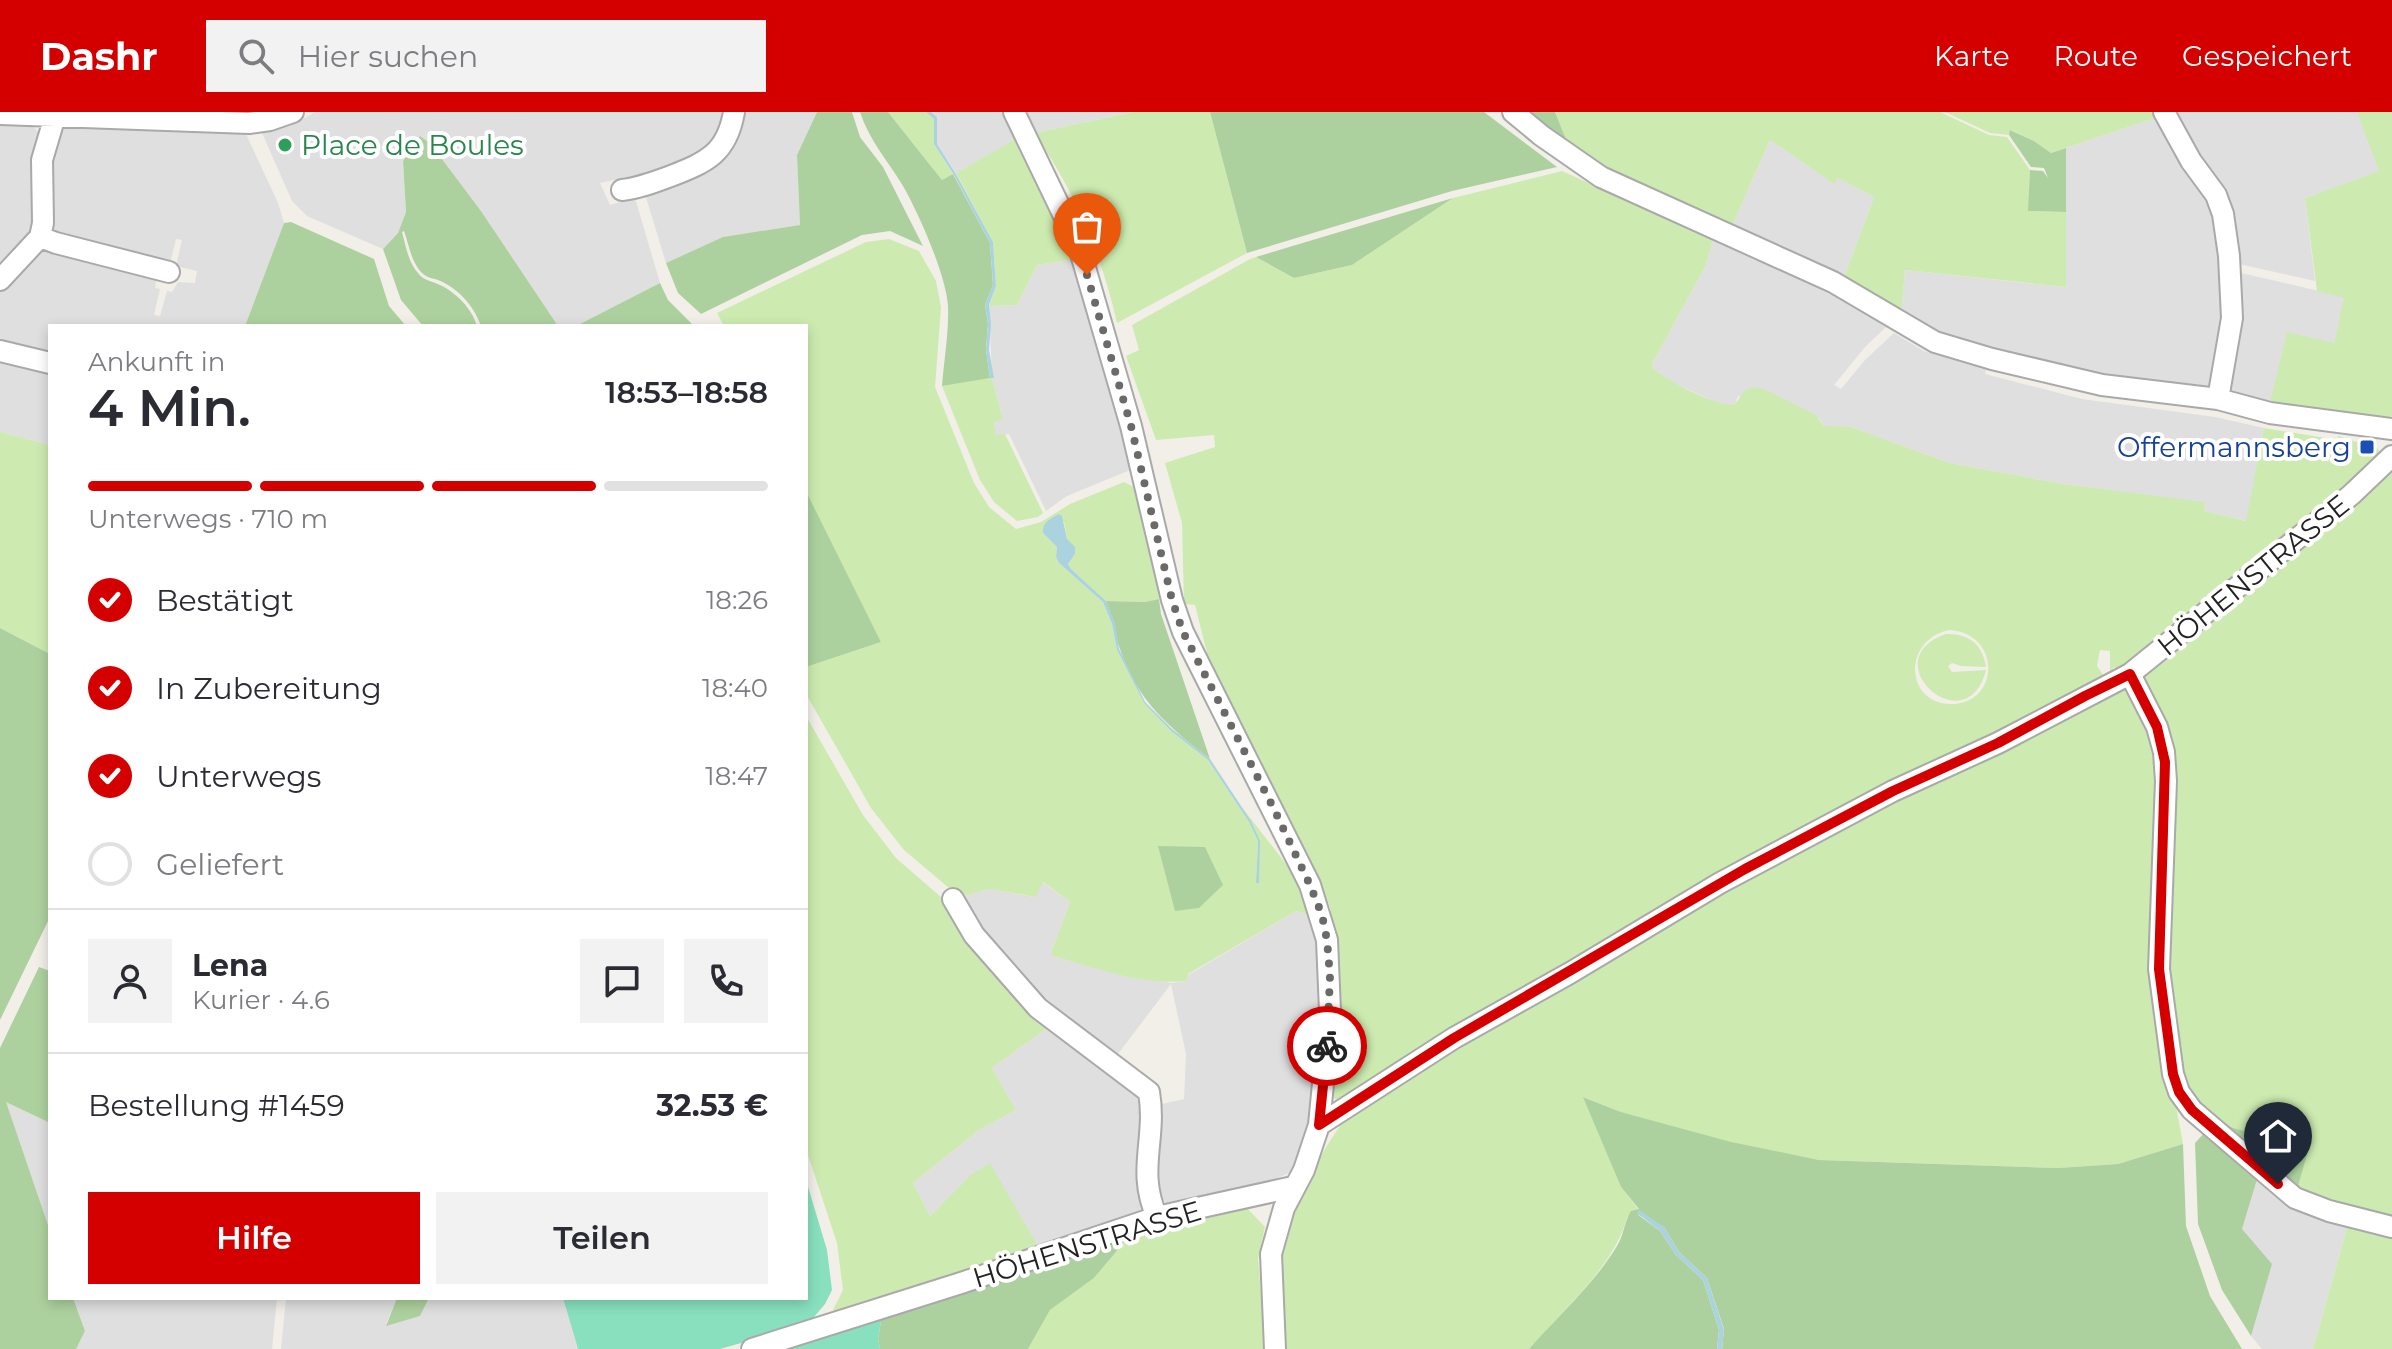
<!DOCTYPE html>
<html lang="de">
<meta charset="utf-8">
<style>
:root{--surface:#fff;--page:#f2f2f3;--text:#2b2b33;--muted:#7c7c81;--line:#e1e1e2;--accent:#d40000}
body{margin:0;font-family:Montserrat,sans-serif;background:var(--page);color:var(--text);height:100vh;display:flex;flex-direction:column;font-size:30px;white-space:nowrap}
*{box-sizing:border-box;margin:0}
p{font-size:26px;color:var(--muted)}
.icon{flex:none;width:44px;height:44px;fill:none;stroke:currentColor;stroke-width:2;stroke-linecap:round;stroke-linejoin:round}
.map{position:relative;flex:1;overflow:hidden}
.drawer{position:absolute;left:48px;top:212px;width:760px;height:976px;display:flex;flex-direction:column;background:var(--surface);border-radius:0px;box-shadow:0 4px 12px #0003}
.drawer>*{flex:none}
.pin{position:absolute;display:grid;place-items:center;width:68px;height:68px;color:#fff;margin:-82px -34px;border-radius:50% 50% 50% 0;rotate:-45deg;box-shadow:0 0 8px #0007}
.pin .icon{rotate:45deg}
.courier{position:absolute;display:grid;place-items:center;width:80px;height:80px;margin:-40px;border:6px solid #d40000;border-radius:50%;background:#fff;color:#222;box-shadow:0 2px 10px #0007}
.head em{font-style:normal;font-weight:600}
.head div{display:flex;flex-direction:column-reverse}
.head{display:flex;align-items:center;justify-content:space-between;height:136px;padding:0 40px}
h1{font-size:52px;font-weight:600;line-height:60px}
.bar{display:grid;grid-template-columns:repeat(4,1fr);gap:12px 8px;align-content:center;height:96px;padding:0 40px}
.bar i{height:10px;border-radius:6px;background:var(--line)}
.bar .selected{background:var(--accent)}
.bar p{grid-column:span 4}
.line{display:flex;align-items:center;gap:20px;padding:0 40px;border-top:2px solid var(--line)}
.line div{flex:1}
.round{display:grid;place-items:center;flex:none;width:84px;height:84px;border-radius:0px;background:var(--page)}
ol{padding:0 40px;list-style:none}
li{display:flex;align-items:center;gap:24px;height:88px}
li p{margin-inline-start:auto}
li .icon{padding:8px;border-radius:50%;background:var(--accent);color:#fff;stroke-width:4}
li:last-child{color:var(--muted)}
li i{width:44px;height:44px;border:4px solid var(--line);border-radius:50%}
.button{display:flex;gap:16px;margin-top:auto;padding:16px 40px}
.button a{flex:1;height:92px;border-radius:0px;background:var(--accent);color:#fff;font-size:32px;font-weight:600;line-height:92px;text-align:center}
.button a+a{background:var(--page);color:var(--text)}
header{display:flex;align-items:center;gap:48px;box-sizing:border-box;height:112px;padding:0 40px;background:var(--accent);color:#fff}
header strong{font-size:38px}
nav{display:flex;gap:44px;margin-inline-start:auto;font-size:28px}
.search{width:560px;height:72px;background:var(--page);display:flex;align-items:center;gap:20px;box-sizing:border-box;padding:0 28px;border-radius:0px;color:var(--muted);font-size:30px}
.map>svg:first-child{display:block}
.residential{fill:#e0dfdf}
.grass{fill:#cdebb0;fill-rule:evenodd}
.forest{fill:#add19e}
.pitch{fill:#88e0be}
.water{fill:#aad3df}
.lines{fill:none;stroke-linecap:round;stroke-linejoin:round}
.minor-casing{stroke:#a9a9a9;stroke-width:24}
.minor{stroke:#fff;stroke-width:20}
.done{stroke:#6b6a68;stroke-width:8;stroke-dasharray:0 14.4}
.route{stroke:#d40000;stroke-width:10}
.leisure-dot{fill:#2e9e5b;stroke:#fff;stroke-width:3}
.transit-dot{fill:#1a4fb4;stroke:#fff;stroke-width:3}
.labels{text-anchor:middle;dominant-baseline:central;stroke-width:8;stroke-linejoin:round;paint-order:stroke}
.leisure-label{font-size:28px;fill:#27864d;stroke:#fff;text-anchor:start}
.transit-label{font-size:28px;fill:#164399;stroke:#fff;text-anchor:end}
.street-label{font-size:28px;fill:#222;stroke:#fff}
</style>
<header>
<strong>Dashr</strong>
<div class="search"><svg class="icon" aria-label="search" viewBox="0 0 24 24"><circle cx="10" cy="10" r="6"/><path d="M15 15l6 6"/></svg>Hier suchen</div>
<nav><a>Karte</a><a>Route</a><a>Gespeichert</a></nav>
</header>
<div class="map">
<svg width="2392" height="1237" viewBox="0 0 2392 1237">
<rect width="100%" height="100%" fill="#f2efe9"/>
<!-- residential -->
<path class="residential" d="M 315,0 L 729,0 L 708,40 L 645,66 L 636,63 L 600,71 L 610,93 L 635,86 L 660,171 L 576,214 L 558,214 L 481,99 L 430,31 L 421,24 L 403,49 L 406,100 L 398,121 L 383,137 L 307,104 L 292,89 L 262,21 L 290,14 Z
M 741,0 L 817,0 L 797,43 L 800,113 L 724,125 L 666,151 L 645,82 L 708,55 Z
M 931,0 L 1006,0 L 1019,26 L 956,61 L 937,32 L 937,5 Z
M 1023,0 L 1133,0 L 1034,21 Z
M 2169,0 L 2357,0 L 2380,59 L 2305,86 L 2315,169 L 2235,151 Z
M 2161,4 L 2218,104 L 2226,197 L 2217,268 L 2206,280 L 2142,273 L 1937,224 L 1901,203 L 1905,158 L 2065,175 L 2066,36 Z
M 0,12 L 33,14 L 41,24 L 33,119 L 0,157 Z
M 64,15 L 246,22 L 278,91 L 284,111 L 245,214 L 50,214 L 50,244 L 0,231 L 0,176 L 41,136 L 157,166 L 155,176 L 160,177 L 154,203 L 160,204 L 167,179 L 172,180 L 178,170 L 195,171 L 197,159 L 176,154 L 182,128 L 176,127 L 170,152 L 61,125 L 53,119 L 50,114 L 49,64 L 54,34 Z
M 1770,28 L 1833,71 L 1838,66 L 1874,85 L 1843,168 L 1732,114 Z
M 1713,127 L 1831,183 L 1886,215 L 1865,235 L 1834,273 L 1841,277 L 1865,248 L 1894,221 L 1924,239 L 1986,258 L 1985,262 L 2082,287 L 2215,305 L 2264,316 L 2247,409 L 2203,399 L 2205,391 L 2063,372 L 1950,351 L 1851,315 L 1828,316 L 1824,314 L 1819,306 L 1738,284 L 1735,292 L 1724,294 L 1665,267 L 1652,255 L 1652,252 L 1706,153 Z
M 1075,147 L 1102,233 L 1130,358 L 1067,384 L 1046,399 L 1009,322 L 996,324 L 994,309 L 1003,308 L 992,266 L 989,194 L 1017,193 L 1037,153 Z
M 2237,160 L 2345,185 L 2334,231 L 2269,294 L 2230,282 L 2227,277 Z
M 0,245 L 50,258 L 50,333 L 0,320 Z
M 1042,770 L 1070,790 L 1050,843 L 1111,860 L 1171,871 L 1187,869 L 1188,863 L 1296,799 L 1312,804 L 1320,843 L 1322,886 L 1312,1004 L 1298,1049 L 1289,1061 L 1275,1067 L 1169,1094 L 1156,1080 L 1158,993 L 1184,987 L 1186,942 L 1171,872 L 1115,946 L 1042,893 L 991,838 L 961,785 L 989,777 L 1035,785 Z
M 1050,914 L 1145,984 L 1144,1091 L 1137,1103 L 1039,1136 L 970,1063 L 930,1104 L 913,1071 L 979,1018 L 1016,998 L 992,956 Z
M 5,989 L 50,1011 L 50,1119 Z
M 2259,1061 L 2349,1109 L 2313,1237 L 2262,1237 L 2251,1224 L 2242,1117 Z
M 73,1186 L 277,1186 L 272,1237 L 76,1237 L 85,1219 Z
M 286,1186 L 397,1186 L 386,1212 L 420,1204 L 429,1186 L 563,1186 L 578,1237 L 281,1237 Z"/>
<!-- grass -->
<path class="grass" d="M 888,0 L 926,0 L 934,7 L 934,32 L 953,62 L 942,68 Z
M 1133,0 L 1210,0 L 1247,141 L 1117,211 C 1102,144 1074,77 1034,21 Z
M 1555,0 L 1940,0 L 1989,23 L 2007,25 L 2030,58 L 2029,99 L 2066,100 L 2066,175 L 1905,158 L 1901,203 L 1843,168 L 1874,85 L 1838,66 L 1834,72 L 1770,28 L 1732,114 L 1597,52 L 1568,32 Z
M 1945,0 L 2157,0 L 2161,4 L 2051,41 L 2034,29 L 2011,18 L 2009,23 L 1990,21 Z
M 2357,0 L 2392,0 L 2392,304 L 2386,308 L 2269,294 L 2287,220 L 2334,231 L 2344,186 L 2317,179 L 2305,86 L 2379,59 Z
M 1016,27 L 1075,147 L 1037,153 L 1017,193 L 989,194 L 996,174 L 993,130 L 956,61 Z
M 1562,59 L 1713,127 L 1706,153 L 1652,252 L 1652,255 C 1663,267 1720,297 1735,292 L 1745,278 L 1754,275 L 1764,277 L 1816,303 L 1824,314 L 1851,315 L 1950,351 L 2063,372 L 2205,390 L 2204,399 L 2246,409 L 2264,316 L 2338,328 L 2338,324 L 2378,337 L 2383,346 L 2120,560 L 2114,555 L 2110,561 L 2110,539 L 2100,538 L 2097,554 L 2106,567 L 1339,992 L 1332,983 L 1339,882 L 1338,839 L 1330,795 L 1314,755 L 1210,553 L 1195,493 L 1184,492 L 1182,411 L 1165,351 L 1215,335 L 1214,323 L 1156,328 L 1126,244 L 1139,238 L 1132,213 L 1250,147 L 1256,145 L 1294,166 L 1352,153 L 1453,86 ZM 1949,518 C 2002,521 2000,592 1951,592 C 1905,592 1902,528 1949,518 Z
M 889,127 L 919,139 L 936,169 L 941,195 L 935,275 L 974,371 L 989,395 L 1016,417 L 1041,410 L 1070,392 L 1124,370 L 1134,375 L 1156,461 L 1159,487 L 1145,490 L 1106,489 L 1071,457 L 1068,452 L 1075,442 L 1067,427 L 1064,410 L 1056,404 L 1043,421 L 1057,435 L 1056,445 L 1059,451 L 1103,490 L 1112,512 L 1117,538 L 1144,591 L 1171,619 L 1208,648 L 1249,710 L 1258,729 L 1256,771 C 1260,729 1263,725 1238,690 L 1293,761 L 1312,804 L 1296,799 L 1188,862 L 1187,869 C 1142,874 1093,855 1050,843 L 1070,790 L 1043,770 L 1036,785 L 989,777 L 961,785 L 956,782 L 904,738 L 871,696 L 806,582 L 806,555 L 881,530 L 806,379 L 806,214 L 724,214 L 717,201 L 866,130 Z
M 983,266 L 992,266 L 1003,308 L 994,310 L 996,323 L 1005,322 L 1043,401 L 1038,405 L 1017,409 L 994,390 L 980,368 L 942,274 Z
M 0,320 L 50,333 L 50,542 L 0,516 Z
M 2392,354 L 2392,1109 L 2296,1081 L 2188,986 L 2169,903 L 2169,669 L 2142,577 L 2142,562 Z
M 1946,522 C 1969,521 1983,533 1986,555 L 1961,554 L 1952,551 L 1948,554 L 1952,560 L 1986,558 C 1967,634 1871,548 1946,522 Z
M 2125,573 L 2136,582 L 2158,651 L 2168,974 L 2176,994 L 2183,1032 L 2118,1052 L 2058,1056 L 1819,1048 L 1731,1031 L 1621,1000 L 1584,985 L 1621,1075 L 1639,1098 L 1627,1105 C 1616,1152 1561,1200 1529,1237 L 1286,1237 C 1282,1204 1274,1166 1282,1133 C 1293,1088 1322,1039 1348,1002 L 1719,776 Z
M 806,604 L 863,703 L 896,746 L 949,792 L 966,825 L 1019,891 L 1050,914 L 992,956 L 1016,998 L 979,1018 L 913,1071 L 930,1104 L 970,1063 L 990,1051 L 1039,1136 L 838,1203 L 833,1198 L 843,1178 L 837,1131 L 806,1037 Z
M 1247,1096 L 1265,1115 L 1258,1147 L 1266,1237 L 1028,1237 L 1050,1198 L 1094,1166 L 1132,1121 L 1170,1109 Z
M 2349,1109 L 2392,1119 L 2392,1237 L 2313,1237 Z"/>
<!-- forest -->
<path class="forest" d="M 817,0 L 852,0 L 860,25 L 883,55 L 923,134 L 890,119 L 862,123 L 701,202 L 678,181 L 666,151 L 723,125 L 800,113 L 797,43 Z
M 860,0 L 888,0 L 942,68 L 953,62 L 990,131 L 993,173 L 985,193 L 988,212 L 986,238 L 990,266 L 942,274 C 944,248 949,220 948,194 C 946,163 919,102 903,74 C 888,49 869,28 860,0 Z
M 1210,0 L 1484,0 L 1557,55 L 1452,79 L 1247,141 Z
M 1526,0 L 1555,0 L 1568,32 Z
M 2010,18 L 2034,29 L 2051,41 L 2066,36 L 2066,100 L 2028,99 L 2030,58 L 2043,59 L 2048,66 L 2044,56 L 2031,55 L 2009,23 Z
M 420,24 L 430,31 L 481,99 L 558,214 L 481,214 C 474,194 458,176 438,168 C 432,166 427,166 421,160 C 411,149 409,133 404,119 L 402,120 C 406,134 408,150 418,161 C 424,169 432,169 440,173 C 457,181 472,197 477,214 L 423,214 L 401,188 L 383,137 L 398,121 L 406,100 L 403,49 Z
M 1453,86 L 1352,153 L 1294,166 L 1256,145 Z
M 291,110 L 374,147 L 389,194 L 406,214 L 245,214 L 284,111 Z
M 660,171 L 668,188 L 694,214 L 576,214 Z
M 806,379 L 881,530 L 806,555 Z
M 1159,487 L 1161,502 L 1210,647 C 1169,615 1137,589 1120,537 C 1114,521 1112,505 1106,489 L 1145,490 Z
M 0,516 L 50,542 L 50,805 L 0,908 Z
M 1158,734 L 1205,735 L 1223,773 L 1199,796 L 1175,799 Z
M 39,855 L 50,859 L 50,1011 L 6,990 L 50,1119 L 50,1186 L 73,1186 L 85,1219 L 76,1237 L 0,1237 L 0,936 Z
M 1583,985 L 1621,1000 L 1731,1030 L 1819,1048 L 2058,1056 L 2118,1052 L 2183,1032 L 2186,1114 L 2210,1184 L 2242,1237 L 1722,1237 L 1724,1217 L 1707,1166 L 1679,1140 L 1664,1115 L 1637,1102 L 1660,1119 L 1676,1143 L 1703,1168 L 1719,1218 L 1717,1237 L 1529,1237 C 1557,1205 1595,1171 1617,1134 C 1624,1123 1624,1110 1631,1099 L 1639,1097 L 1621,1075 Z
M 2214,1010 L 2308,1039 L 2296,1081 Z
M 2208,1017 L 2259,1061 L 2242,1117 L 2272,1152 L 2251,1224 L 2222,1178 L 2198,1112 L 2195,1031 Z
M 1132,1121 L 1094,1166 L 1050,1198 L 1028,1237 L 880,1237 L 878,1227 L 882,1203 Z
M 397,1186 L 429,1186 L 420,1204 L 386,1214 Z"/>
<!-- pitch -->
<path class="pitch" d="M 806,1068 L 827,1138 L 832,1178 L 825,1192 L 808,1212 L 720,1237 L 578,1237 L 563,1186 L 806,1186 Z
M 882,1203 L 878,1227 L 880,1237 L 775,1237 Z"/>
<!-- water -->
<path class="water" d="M 926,0 L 931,0 L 937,5 L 937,32 L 956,62 L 993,130 L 996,174 L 989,193 L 991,212 L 989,238 L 994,266 L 990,266 L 986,238 L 988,212 L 985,193 L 993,173 L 990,131 L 954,63 L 934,32 L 934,7 Z
M 1059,402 L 1062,404 L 1067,427 L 1075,435 L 1075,442 L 1068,452 L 1071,457 L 1106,489 L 1115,511 L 1119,537 L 1145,590 L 1172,617 L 1210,647 L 1251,709 L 1260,729 L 1259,771 L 1256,771 L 1258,729 L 1249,710 L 1208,648 L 1171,619 L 1144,591 L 1117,538 L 1112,512 L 1103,490 L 1059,451 L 1056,445 L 1057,435 L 1043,421 C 1042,410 1050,407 1059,402 Z
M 1639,1098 L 1664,1115 L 1679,1140 L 1707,1166 L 1724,1218 L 1722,1237 L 1717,1237 L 1719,1218 L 1703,1168 L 1676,1143 L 1660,1119 L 1637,1101 Z"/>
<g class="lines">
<!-- minor casing -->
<g class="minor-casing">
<path id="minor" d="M 1014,0 L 1079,135 L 1131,314 L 1172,488 L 1183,520 L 1310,773 L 1327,828 L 1330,899 L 1319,1013 L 1304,1058 L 1284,1096 L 1271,1142 L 1275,1237
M 1513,0 L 1542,24 L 1601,65 L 1833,170 L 1935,230 L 1992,247 L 2102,273 L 2218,287 L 2270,301 L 2392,317
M 2164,0 L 2191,49 L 2216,83 L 2223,102 L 2229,144 L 2232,206 L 2218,287
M 0,2 L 249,11 L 270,8 L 293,0
M 622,78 C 639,76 655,70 671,64 C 707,50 727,41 734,0
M 40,125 L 56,131 L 169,160
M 0,168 L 40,125 L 43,111 L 42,48 L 55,4
M 0,239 L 50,251
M 2130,562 L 2157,615 L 2164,640 L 2166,669 L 2159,857 L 2173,962 L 2179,980 L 2192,998 L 2295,1086 L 2329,1099 L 2392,1115
M 953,787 L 974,823 L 1038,896 L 1149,980 C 1157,1028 1136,1058 1157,1105
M 1319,1013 L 1454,926 L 1570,861 L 1720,771 L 1893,679 L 1998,631 L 2130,562 L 2351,383 L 2392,344
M 752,1237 L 961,1171 L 1157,1105 L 1293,1075"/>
</g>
<!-- minor -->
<use href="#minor" class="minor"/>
</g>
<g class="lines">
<!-- done -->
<path class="done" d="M 1087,163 L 1131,314 L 1172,488 L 1183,520 L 1274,697 L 1310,773 L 1322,803 L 1327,828 L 1330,864 L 1327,934"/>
<!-- route -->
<path class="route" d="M 1327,934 L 1319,1013 L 1454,926 L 1745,757 L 1893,679 L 1998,631 L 2085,584 L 2130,562 L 2157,615 L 2165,650 L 2159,857 L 2173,962 L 2179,980 L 2192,998 L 2278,1072"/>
</g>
<!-- markers -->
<circle class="leisure-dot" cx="285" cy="33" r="8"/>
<rect class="transit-dot" x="2359" y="327" width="16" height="16" rx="4"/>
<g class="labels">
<!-- leisure labels -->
<g class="leisure-label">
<text x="301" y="33">Place de Boules</text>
</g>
<!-- transit labels -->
<g class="transit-label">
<text x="2351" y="335">Offermannsberg</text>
</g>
<!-- street labels -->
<g class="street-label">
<text transform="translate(2253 463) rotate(-39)">HÖHENSTRASSE</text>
<text transform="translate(1087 1132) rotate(-17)">HÖHENSTRASSE</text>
</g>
</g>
</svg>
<div class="pin" style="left:1087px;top:163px;background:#ea580c"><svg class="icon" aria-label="bag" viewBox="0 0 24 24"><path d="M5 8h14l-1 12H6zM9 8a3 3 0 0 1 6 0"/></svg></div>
<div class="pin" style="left:2278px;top:1072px;background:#1f2937"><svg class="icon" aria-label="home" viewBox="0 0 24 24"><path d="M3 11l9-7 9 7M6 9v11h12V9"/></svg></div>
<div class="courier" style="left:1327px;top:934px"><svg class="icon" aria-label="bike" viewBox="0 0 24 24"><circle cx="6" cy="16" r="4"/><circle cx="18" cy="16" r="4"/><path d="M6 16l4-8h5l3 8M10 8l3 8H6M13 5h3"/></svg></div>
<section class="drawer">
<div class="head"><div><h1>4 Min.</h1><p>Ankunft in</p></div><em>18:53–18:58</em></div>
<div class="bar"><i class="selected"></i><i class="selected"></i><i class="selected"></i><i></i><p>Unterwegs · 710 m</p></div>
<ol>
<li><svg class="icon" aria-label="check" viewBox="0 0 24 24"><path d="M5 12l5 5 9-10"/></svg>Bestätigt<p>18:26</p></li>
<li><svg class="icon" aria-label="check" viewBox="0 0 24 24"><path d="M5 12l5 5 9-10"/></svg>In Zubereitung<p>18:40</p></li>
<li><svg class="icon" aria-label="check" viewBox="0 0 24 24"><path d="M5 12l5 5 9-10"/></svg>Unterwegs<p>18:47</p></li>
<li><i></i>Geliefert</li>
</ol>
<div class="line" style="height:144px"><a class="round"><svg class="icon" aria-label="person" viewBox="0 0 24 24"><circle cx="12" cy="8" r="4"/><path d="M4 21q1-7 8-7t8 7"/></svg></a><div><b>Lena</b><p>Kurier · 4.6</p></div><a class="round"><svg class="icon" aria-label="chat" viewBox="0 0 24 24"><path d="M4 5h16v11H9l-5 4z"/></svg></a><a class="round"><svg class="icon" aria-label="phone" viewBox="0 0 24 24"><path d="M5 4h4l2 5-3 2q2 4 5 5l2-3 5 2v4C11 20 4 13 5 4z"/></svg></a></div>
<div class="line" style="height:104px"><div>Bestellung #1459</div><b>32.53 €</b></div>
<div class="button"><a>Hilfe</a><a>Teilen</a></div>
</section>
</div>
